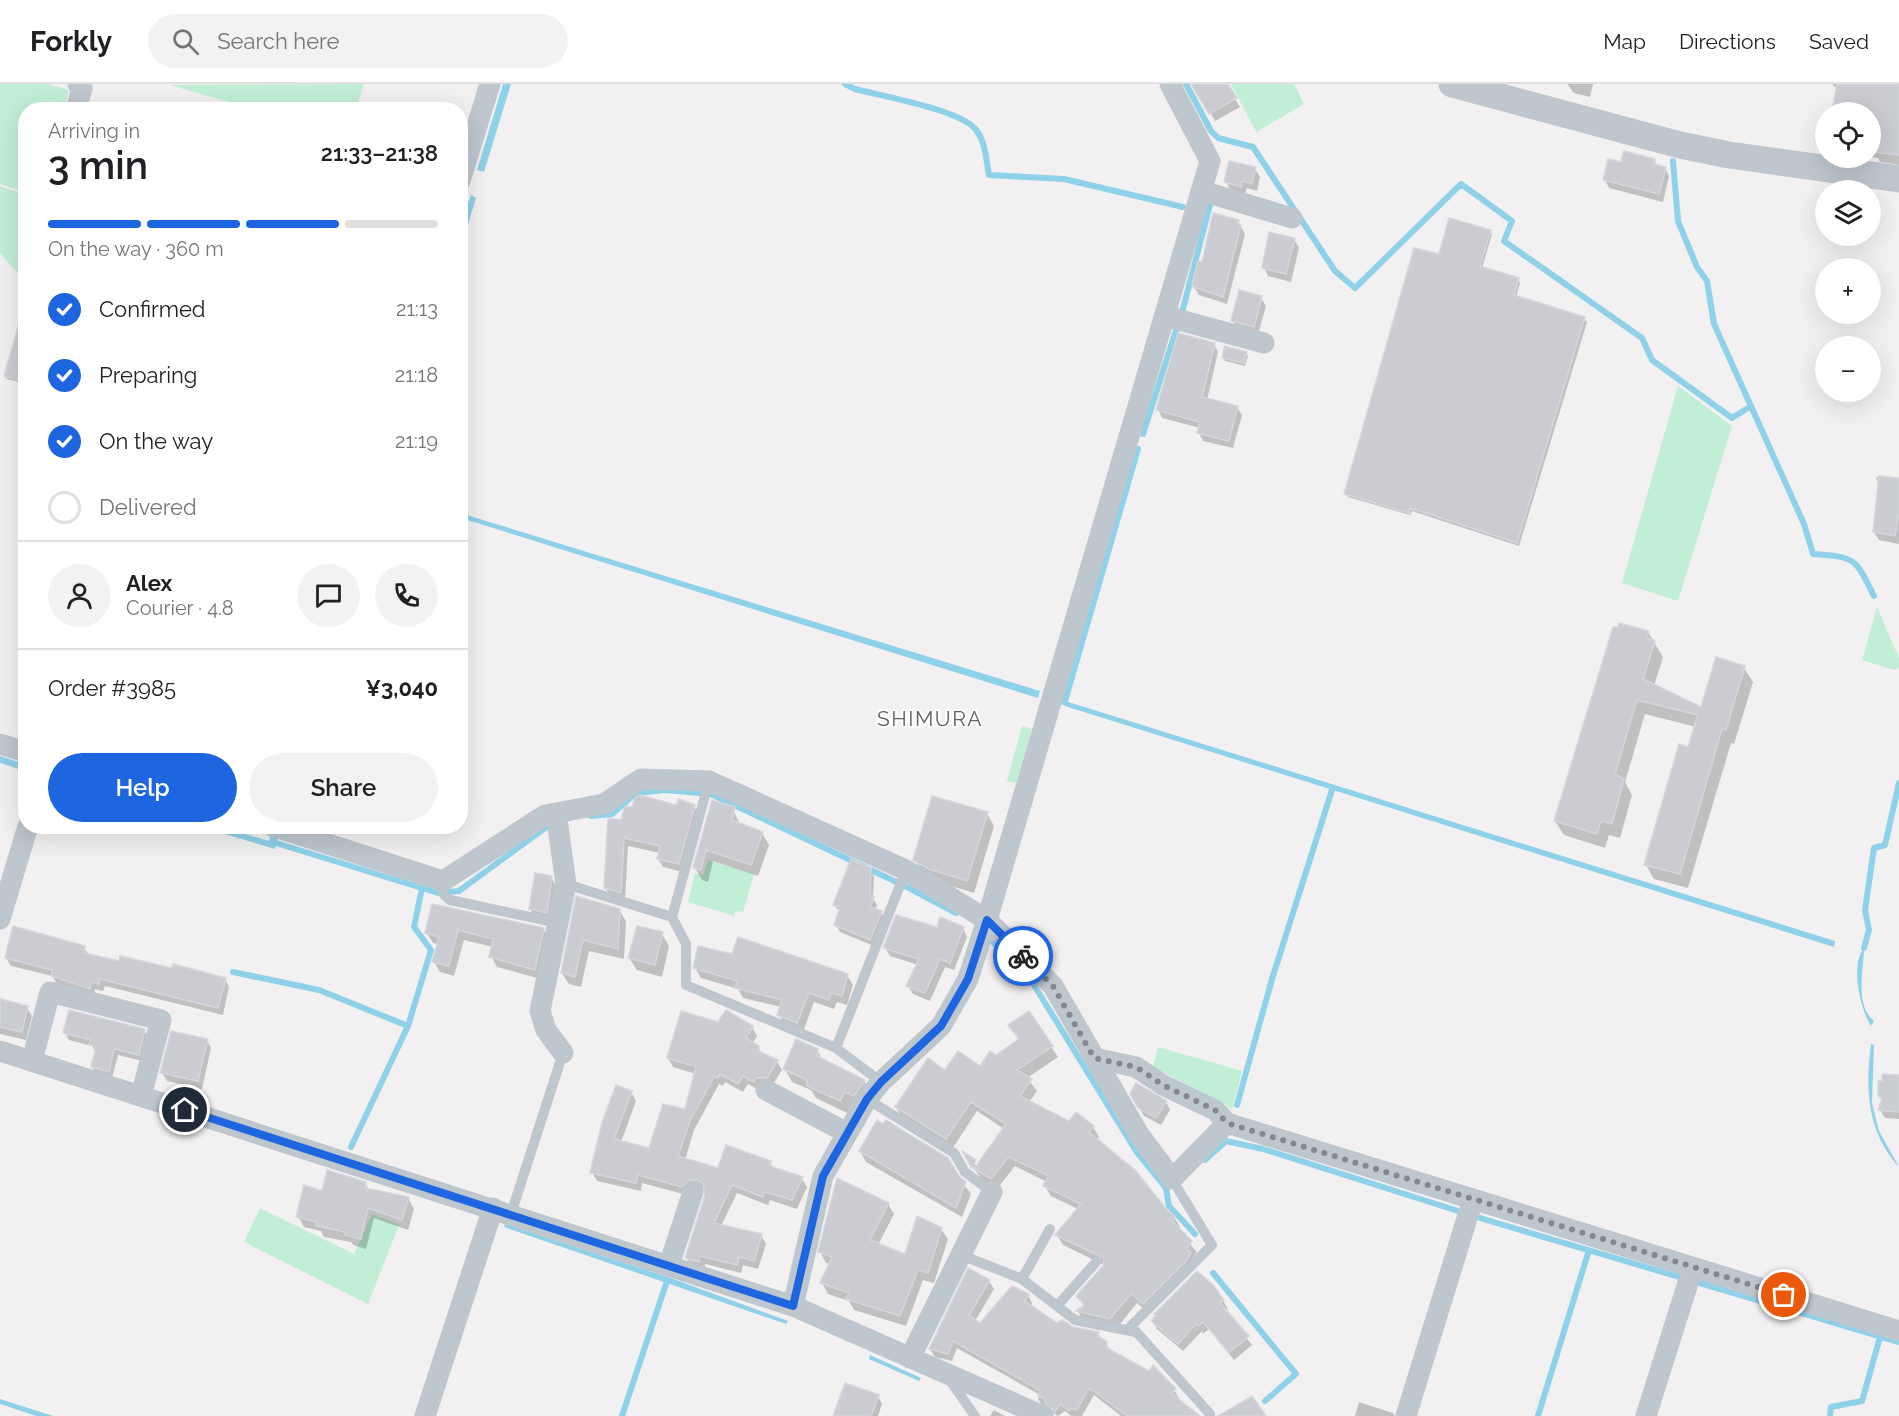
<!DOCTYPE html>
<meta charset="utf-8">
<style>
:root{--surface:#fff;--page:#f2f2f2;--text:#202124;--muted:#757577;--line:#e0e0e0;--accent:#1d66df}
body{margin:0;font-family:Raleway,sans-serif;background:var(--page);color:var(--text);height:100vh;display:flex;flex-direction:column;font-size:22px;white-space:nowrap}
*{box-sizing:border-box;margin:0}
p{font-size:20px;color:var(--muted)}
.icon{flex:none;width:33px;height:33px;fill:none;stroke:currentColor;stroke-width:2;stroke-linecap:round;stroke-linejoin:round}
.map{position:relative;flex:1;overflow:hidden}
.drawer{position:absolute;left:18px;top:18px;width:450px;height:732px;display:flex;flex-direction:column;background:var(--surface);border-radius:24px;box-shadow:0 6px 24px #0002}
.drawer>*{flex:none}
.fabs{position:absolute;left:1815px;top:18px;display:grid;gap:12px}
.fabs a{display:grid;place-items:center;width:66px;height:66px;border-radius:50%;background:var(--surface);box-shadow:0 6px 24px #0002;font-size:30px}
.pin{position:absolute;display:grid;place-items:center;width:51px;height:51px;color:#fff;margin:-26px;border:3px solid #fff;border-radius:50%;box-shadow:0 2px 6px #0007}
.courier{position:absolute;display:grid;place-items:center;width:60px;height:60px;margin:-30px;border:4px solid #1d66df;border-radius:50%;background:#fff;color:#222;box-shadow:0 2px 8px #0007}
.headline em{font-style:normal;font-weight:600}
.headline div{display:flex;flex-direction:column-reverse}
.headline{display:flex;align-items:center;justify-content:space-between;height:102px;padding:0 30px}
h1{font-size:39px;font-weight:600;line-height:45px}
.bar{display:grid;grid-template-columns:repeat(4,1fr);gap:9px 6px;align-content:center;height:72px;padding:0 30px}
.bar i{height:8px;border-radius:4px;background:var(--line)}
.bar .active{background:var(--accent)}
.bar p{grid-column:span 4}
.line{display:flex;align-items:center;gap:15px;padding:0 30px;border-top:2px solid var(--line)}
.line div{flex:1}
.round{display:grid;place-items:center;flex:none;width:63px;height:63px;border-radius:32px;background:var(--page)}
ol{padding:0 30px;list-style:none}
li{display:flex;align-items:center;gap:18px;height:66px}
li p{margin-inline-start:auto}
li .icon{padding:6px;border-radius:50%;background:var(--accent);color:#fff;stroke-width:4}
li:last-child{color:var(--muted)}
li i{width:33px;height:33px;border:3px solid var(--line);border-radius:50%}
.primary-button{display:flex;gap:12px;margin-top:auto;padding:12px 30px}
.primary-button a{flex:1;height:69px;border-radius:36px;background:var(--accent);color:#fff;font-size:24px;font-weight:600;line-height:69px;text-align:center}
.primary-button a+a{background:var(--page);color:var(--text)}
header{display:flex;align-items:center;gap:36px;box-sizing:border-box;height:84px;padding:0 30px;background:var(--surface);border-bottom:2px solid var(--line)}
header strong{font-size:28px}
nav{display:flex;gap:33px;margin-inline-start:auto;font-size:21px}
.search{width:420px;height:54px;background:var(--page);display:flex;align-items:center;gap:15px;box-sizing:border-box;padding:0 21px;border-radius:33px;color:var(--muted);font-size:22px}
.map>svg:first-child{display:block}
.green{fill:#c0efd5}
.water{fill:#8ed1ea}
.shadow{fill:#0003}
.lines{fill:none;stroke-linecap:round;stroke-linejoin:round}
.stream{stroke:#8ed1ea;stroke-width:6}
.building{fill:#caccd2;stroke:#d4d6db;stroke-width:1.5}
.service{stroke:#bec6ce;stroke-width:10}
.minor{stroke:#bec6ce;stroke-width:21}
.tertiary{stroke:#bec6ce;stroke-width:27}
.done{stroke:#848990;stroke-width:6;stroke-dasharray:0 10.8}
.route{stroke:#1d66df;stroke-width:8}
.labels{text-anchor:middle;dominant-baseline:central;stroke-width:4.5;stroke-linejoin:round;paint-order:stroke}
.quarter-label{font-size:21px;letter-spacing:1.5px;fill:#5d6065;stroke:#fff}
</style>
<header>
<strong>Forkly</strong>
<div class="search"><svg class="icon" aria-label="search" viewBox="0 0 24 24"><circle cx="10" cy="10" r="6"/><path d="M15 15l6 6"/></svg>Search here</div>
<nav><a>Map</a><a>Directions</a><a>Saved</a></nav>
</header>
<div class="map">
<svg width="1899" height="1332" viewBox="0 0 1899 1332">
<rect width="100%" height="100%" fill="#f2f0f0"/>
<!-- green -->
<path class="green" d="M 0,0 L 48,0 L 69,6 L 64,25 L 26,26 L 25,108 L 0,100 Z
M 364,0 L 356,26 L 253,25 L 170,1 Z
M 1231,0 L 1294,0 L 1304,20 L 1256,48 Z
M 0,102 L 25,111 L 25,155 L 17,189 L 0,169 Z
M 1678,302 L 1732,342 L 1678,517 L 1622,499 Z
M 1877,523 L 1899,574 L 1899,584 L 1894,586 L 1862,576 Z
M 1022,642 L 1032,645 L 1016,699 L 1007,697 Z
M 708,776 L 754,790 L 743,828 L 735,827 L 734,832 L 688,818 L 695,789 L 703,791 Z
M 1158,963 L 1242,987 L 1232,1026 L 1222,1018 L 1153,983 Z
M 260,1124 L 354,1170 L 372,1130 L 399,1141 L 368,1220 L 244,1158 Z"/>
<!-- water -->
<path class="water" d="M 503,0 L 511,0 L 484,88 L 477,86 Z
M 471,111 L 476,114 L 461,164 L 461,141 Z
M 460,429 L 1040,607 L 1038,614 L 461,434 Z
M 1062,616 L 1835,857 L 1834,863 L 1068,623 L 1061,620 Z
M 0,672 L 25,680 L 25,687 L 0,679 Z
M 201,743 L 222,743 L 269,757 L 270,752 L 278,754 L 275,765 Z
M 1864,864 C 1864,886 1854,920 1874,937 L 1871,942 C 1860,925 1850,880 1864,864 Z
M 1871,960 L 1874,961 L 1872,1019 L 1879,1047 L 1899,1083 C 1867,1048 1865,1005 1871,960 Z
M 505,1140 L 668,1193 L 788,1237 L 786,1240 L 504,1143 Z
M 870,1271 L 921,1294 L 919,1297 L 869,1275 Z
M 0,1315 L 53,1332 L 36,1332 L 0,1320 Z"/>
<!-- shadow -->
<path class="shadow" d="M 1193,0 L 1226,0 L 1240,23 L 1215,37 Z
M 1567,0 L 1593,0 L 1590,13 L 1574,9 Z
M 1832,0 L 1899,0 L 1899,81 L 1880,78 L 1878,74 L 1870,73 L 1870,28 L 1834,28 L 1837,5 Z
M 153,21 L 169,26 L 152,26 Z
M 1654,76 L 1658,82 L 1665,84 L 1669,92 L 1663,118 L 1609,104 L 1605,96 L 1622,80 Z
M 1255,85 L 1260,93 L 1257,107 L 1247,104 L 1245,110 L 1230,106 L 1226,97 Z
M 1238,137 L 1245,150 L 1227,220 L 1199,211 L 1194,203 L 1203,180 Z
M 1490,147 L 1492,150 L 1482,184 L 1518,195 L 1520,199 L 1516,213 L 1584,235 L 1587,238 L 1519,462 L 1412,427 L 1410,431 L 1348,413 L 1346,410 L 1440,172 Z
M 1294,155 L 1299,164 L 1291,198 L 1268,192 L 1264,183 Z
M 1261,214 L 1266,222 L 1258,250 L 1238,245 L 1233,237 Z
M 26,224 L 26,300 L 7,295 L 5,291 Z
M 1214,260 L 1218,268 L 1207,316 L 1237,323 L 1242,331 L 1233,364 L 1203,357 L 1199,349 L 1200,344 L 1162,334 L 1158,325 Z
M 1246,269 L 1248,272 L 1245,282 L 1225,277 L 1223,274 Z
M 1876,393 L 1899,395 L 1899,460 L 1879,456 L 1874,448 L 1879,405 Z
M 1648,548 L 1663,573 L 1654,602 L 1701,625 L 1744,584 L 1753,598 L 1734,660 L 1731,659 L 1688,804 L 1654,795 L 1646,781 L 1696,643 L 1645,630 L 1625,698 L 1632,711 L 1620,754 L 1609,751 L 1605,764 L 1564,751 L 1555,737 Z
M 713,718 L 733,725 L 740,741 L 762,749 L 769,761 L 758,792 L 713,777 L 708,798 L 702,796 L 695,784 Z
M 694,722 L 698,730 L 683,788 L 663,783 L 658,775 L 660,769 L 628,762 L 625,816 L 610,812 L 605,803 L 622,738 L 677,723 Z
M 987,729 L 994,742 L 974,809 L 938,798 L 923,788 L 915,775 Z
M 870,786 L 874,793 L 873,814 L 877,821 L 875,826 L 881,828 L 885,835 L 874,862 L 840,848 L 836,841 L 840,828 L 834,821 Z
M 551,793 L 556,802 L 551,837 L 535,833 L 530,825 Z
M 578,814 L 619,826 L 626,837 L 624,875 L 589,867 L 581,903 L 569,900 L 562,889 Z
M 433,821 L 543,845 L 549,855 L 541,895 L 497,883 L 491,872 L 493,863 L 464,856 L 454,892 L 440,888 L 434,878 L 438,860 L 433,859 L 427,849 Z
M 963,844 L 967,853 L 954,886 L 945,883 L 930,917 L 913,910 L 908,902 L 918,881 L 890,872 L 885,864 L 939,845 Z
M 662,850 L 669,862 L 662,893 L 637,886 L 629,874 Z
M 84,864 L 89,871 L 120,878 L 225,895 L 229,903 L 223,931 L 105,902 L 103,907 L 95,905 L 94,912 L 57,900 L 52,892 L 11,882 L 6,874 Z
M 733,872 L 847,891 L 853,901 L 847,921 L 837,918 L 834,925 L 814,918 L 803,948 L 785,941 L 779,931 L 781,923 L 743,914 L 738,905 L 701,894 L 695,884 Z
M 0,914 L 27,924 L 32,932 L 26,956 L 0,950 Z
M 1028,929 L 1058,973 L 1027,994 L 1037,1007 L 1029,1018 L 1069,1038 L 1093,1043 L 1099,1053 L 1096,1056 L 1174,1133 L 1180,1143 L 1178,1146 L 1197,1168 L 1149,1229 L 1137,1219 L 1116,1245 L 1083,1237 L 1078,1227 L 1084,1223 L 1078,1212 L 1104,1181 L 1063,1161 L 1057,1151 L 1078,1125 L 1051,1112 L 1045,1102 L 1047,1098 L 1015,1082 L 997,1105 L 982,1096 L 966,1072 L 978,1083 L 1004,1045 L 977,1027 L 952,1065 L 902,1034 L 896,1023 L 946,988 L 980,984 L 996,973 L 1020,956 L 1010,941 Z
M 719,940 L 752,943 L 757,952 L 752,960 L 758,963 L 763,972 L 777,977 L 782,986 L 772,1002 L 759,1006 L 748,1000 L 743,1008 L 725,998 L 723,1002 L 719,1000 L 694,1046 L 685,1076 L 719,1086 L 770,1078 L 774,1085 L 802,1095 L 807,1103 L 797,1125 L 770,1116 L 768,1121 L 737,1109 L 721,1142 L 761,1151 L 766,1160 L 758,1185 L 743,1181 L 741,1189 L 705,1180 L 704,1186 L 692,1182 L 686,1174 L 707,1112 L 705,1107 L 696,1104 L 687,1111 L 642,1099 L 641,1107 L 597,1097 L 592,1088 L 631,1008 L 636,1017 L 621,1058 L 650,1066 L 686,1027 L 696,990 L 673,983 L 668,974 Z
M 144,947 L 149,954 L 142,977 L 118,971 L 112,994 L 97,990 L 92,983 L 95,967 L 92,962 L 69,956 L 65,948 Z
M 207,956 L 211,964 L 202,1005 L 167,997 L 162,989 Z
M 817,966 L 823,977 L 864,997 L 871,1010 L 862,1024 L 852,1020 L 847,1029 L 816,1014 L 811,1006 L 792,998 L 785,985 Z
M 1899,992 L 1899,1035 L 1885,1034 L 1880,1026 L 1882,1017 L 1879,1011 Z
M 1132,1010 L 1166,1018 L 1170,1026 L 1161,1041 L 1144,1032 Z
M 860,1067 L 958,1093 L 971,1110 L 962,1133 L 866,1078 Z
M 365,1099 L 369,1106 L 408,1114 L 414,1125 L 408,1146 L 374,1134 L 366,1165 L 353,1161 L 351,1158 L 324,1153 L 321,1147 L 304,1143 L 298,1132 L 323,1108 Z
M 888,1120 L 894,1130 L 878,1161 L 906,1172 L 941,1145 L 948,1155 L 934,1199 L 923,1196 L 906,1242 L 854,1226 L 849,1217 L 828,1210 L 822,1199 L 830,1180 L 826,1179 L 820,1168 Z
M 989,1197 L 994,1205 L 975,1237 L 980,1241 L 1028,1211 L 1032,1219 L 1031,1223 L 1057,1241 L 1098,1250 L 1112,1268 L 1174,1306 L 1179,1314 L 1176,1316 L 1193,1332 L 1121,1332 L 1094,1311 L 1082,1332 L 1071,1332 L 1065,1327 L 1058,1332 L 1043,1323 L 1038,1315 L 1040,1311 L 957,1264 L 952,1277 L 935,1273 L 930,1265 Z
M 1223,1217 L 1228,1225 L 1225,1227 L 1252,1261 L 1234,1276 L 1209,1245 L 1203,1250 L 1202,1247 L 1183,1267 L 1157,1245 L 1153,1237 L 1157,1232 Z
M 878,1312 L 882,1320 L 878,1332 L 834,1332 Z
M 1359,1318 L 1393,1329 L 1395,1332 L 1355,1332 Z
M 994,1326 L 1005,1332 L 990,1332 Z"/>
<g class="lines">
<!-- stream -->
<path class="stream" d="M 845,0 L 855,5 C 881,12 963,26 977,47 C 986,60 986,76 989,91 L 1064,95 L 1183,123
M 1186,0 L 1211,47 L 1218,54 L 1253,63 L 1335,187 L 1355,204 L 1461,100 L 1512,137 L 1504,157 L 1642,254 L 1652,276 L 1732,334 L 1751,322
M 1673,77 L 1678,137 L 1697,183 L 1707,197 L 1714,240 L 1804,440 L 1813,470 C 1856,473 1855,474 1874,512
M 1143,350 L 1184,221 L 1210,121
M 1065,617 L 1138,365
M 591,732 L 612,730 L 636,709 L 665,706 L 711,710 L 909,804 L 956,829
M 276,759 L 438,809 L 459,807 L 549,741
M 986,851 L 1034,901 L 1136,1067 L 1166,1104 L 1169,1122 L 1195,1150
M 1864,864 L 1869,846 L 1865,826 L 1874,764 L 1885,761 L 1899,699
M 233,888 L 319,906 L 408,942
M 1237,1021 L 1272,895 L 1332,706
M 351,1063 L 408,942 L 431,866 L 414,843 L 422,804
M 1205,1076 L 1226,1057 L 1263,1065 L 1480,1134 L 1899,1258
M 1213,1189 L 1296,1290 L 1265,1317
M 622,1332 L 667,1197
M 1538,1332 L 1589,1166
M 1830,1332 L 1831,1323 L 1862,1317 L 1880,1253"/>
</g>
<!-- building -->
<path class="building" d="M 1191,0 L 1228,0 L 1237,14 L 1209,30 Z
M 1837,0 L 1899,0 L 1899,71 L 1872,68 L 1870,28 L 1832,28 Z
M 1624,67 L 1655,75 L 1654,80 L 1666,83 L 1659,110 L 1603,96 L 1608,75 L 1621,78 Z
M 1229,77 L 1256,83 L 1252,99 L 1242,97 L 1241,103 L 1224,98 Z
M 1213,129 L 1239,136 L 1238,140 L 1241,141 L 1223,213 L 1193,203 L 1192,200 L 1198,177 L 1202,178 Z
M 1449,134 L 1491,146 L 1480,182 L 1519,194 L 1514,211 L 1585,233 L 1517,459 L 1410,424 L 1409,429 L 1344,410 L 1414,164 L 1439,170 Z
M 1269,148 L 1295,154 L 1286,190 L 1262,184 Z
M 1239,206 L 1262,212 L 1254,243 L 1231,237 Z
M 21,233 L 26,234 L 26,298 L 4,292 Z
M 1178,249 L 1215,259 L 1202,313 L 1238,322 L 1229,357 L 1197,349 L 1200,338 L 1156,326 Z
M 1225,262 L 1247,268 L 1244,279 L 1222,274 Z
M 1879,392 L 1899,394 L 1899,429 L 1895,452 L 1873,448 Z
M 1619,539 L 1649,547 L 1647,554 L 1655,557 L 1643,595 L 1701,623 L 1716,573 L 1745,582 L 1726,646 L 1722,645 L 1680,790 L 1644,781 L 1679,660 L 1688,663 L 1698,631 L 1637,616 L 1615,690 L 1624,695 L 1612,740 L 1601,737 L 1597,750 L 1554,737 L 1613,543 L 1618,543 Z
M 640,711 L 676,721 L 679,715 L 695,721 L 679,780 L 657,775 L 660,762 L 624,754 L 621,809 L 604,804 L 608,734 L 621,736 L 625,722 L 632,723 L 635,714 Z
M 932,712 L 988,728 L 967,797 L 929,785 L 913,776 Z
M 712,716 L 735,723 L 732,736 L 763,748 L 751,781 L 706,766 L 701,786 L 693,784 Z
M 851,775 L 871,784 L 870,811 L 874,813 L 870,823 L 882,827 L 870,856 L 834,841 L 840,823 L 833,821 Z
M 535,789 L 552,792 L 547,829 L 529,825 Z
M 576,812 L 620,825 L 618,865 L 583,856 L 575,893 L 561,889 Z
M 432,820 L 544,844 L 535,886 L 489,873 L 493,855 L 458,846 L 449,882 L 432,878 L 439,853 L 425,849 Z
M 896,831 L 937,843 L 940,833 L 964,843 L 950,879 L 940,875 L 925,909 L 906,902 L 919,875 L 883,864 Z
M 13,842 L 85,862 L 84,869 L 119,877 L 120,872 L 172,884 L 173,880 L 226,894 L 218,924 L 100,895 L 99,900 L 91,898 L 90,905 L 51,892 L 52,886 L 5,874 Z
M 637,842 L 663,848 L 655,881 L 628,874 Z
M 738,853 L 848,890 L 842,912 L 831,909 L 829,916 L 809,909 L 797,939 L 777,931 L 782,916 L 735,904 L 737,897 L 693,884 L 698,862 L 732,870 Z
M 0,915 L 28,922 L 22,948 L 0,943 Z
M 69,926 L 145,945 L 139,971 L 114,965 L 109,988 L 91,983 L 96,963 L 89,960 L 91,956 L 63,949 Z
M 726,926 L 753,942 L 746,954 L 759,962 L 758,967 L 778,976 L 767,994 L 756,994 L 754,998 L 743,992 L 738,1000 L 720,990 L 718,994 L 714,993 L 690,1037 L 678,1072 L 718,1084 L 726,1061 L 771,1077 L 770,1082 L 803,1093 L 792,1116 L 765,1108 L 763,1113 L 732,1101 L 714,1139 L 762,1150 L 754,1177 L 739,1173 L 737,1181 L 700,1172 L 699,1178 L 685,1174 L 705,1111 L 703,1100 L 698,1096 L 690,1096 L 682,1103 L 638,1091 L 636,1099 L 590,1089 L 602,1039 L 616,1001 L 632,1007 L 614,1055 L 649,1064 L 663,1020 L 685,1025 L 696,983 L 667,974 L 681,927 L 718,938 Z
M 1029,927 L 1053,962 L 1017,986 L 1032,995 L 1020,1012 L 1069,1037 L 1076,1028 L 1094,1042 L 1089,1048 L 1136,1087 L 1167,1126 L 1175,1132 L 1172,1137 L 1192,1157 L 1187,1165 L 1191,1169 L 1186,1177 L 1143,1220 L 1131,1210 L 1110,1235 L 1076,1227 L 1085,1221 L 1076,1212 L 1103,1182 L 1104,1174 L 1055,1151 L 1081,1120 L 1043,1102 L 1049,1092 L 1009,1073 L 991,1095 L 974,1085 L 1006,1040 L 971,1018 L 946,1055 L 895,1023 L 928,974 L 945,986 L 958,967 L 980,982 L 990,967 L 996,971 L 1019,955 L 1008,941 Z
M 171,947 L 208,955 L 198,997 L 160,989 Z
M 796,955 L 818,965 L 817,972 L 865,996 L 854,1012 L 845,1008 L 840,1017 L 807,1002 L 807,996 L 783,985 Z
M 1882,990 L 1899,991 L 1899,1028 L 1878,1026 L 1882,1014 L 1878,1012 L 1878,997 L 1882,997 Z
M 1136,999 L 1167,1017 L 1156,1034 L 1138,1024 L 1130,1010 Z
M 877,1036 L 883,1040 L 886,1036 L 948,1074 L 959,1092 L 966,1098 L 956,1124 L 859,1067 Z
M 962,1067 L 976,1076 L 972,1084 L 971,1083 Z
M 327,1086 L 366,1098 L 365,1104 L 409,1113 L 402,1136 L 368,1124 L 361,1155 L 345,1151 L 345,1148 L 316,1142 L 317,1138 L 296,1133 L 304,1101 L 322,1107 Z
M 837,1094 L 889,1119 L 870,1156 L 905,1170 L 917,1132 L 942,1144 L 928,1189 L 918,1186 L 900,1232 L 846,1215 L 849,1209 L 820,1199 L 832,1173 L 818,1168 Z
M 968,1184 L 990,1196 L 969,1231 L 980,1239 L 1012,1202 L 1029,1210 L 1025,1217 L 1057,1239 L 1062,1236 L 1073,1243 L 1099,1248 L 1096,1251 L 1107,1258 L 1107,1264 L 1149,1287 L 1153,1281 L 1176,1305 L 1171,1309 L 1200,1332 L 1127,1332 L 1089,1304 L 1077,1326 L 1070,1324 L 1069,1327 L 1060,1320 L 1055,1328 L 1045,1319 L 1046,1315 L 1038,1312 L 1041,1307 L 953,1257 L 948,1270 L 929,1265 Z
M 1197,1187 L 1213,1201 L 1224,1216 L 1220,1219 L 1249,1252 L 1229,1269 L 1203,1238 L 1198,1242 L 1196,1240 L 1178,1260 L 1151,1237 L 1156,1231 L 1154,1230 Z
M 845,1299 L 879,1311 L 871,1332 L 833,1332 Z
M 1252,1312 L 1266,1332 L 1218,1332 Z"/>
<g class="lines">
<!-- service -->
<path class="service" d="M 709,697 L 672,833 L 686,860 L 686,901 L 836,964 L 881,998
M 443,797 C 441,806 442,811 450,816 L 558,839
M 566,800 L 672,833
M 836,964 L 906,786
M 867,1015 L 954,1069 L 965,1088 L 992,1108
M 1172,1095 L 1212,1161 L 1131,1242 L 1210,1330 L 1209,1332
M 511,1130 L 563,969
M 961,1171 L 1022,1195 L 1075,1236 L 1136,1248
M 1022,1195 L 1050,1145
M 1057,1222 L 1097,1177
M 949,1295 L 975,1332"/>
<!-- minor -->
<path class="minor" d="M 76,26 L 82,4 L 78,0
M 460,97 L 490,0
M 1202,107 L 1292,134
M 1165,232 L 1264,259
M 0,660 L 26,668
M 272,742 L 443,797 L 545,731 L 556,729
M 0,835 L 28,742
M 0,967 L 793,1222 L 1043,1332
M 563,969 L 546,946 L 540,927 L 566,800 L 556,729 L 604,720 L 641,695 L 709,697 L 906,786 L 987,836 L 1053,902 L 1138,1049 L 1172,1095 L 1227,1039
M 1094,974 L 1136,983 L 1163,1001 L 1215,1026 L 1227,1039 L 1899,1247
M 32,977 L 50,908 L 161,936 L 141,1012
M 766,1006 L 847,1049
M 669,1181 L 693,1108
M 793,1222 L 823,1092 L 867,1015 L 881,998 L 941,942 L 968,895 L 987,836 L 1210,77 L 1170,0
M 910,1274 L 992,1108
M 425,1332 L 493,1124
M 1406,1332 L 1473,1115
M 1646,1332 L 1693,1183"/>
<!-- tertiary -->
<path class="tertiary" d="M 1452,0 L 1680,61 L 1729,71 L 1899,95"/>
</g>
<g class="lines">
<!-- done -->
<path class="done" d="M 1023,872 L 1053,902 L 1094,974 L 1136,983 L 1163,1001 L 1215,1026 L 1227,1039 L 1784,1211"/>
<!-- route -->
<path class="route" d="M 185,1026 L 793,1222 L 823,1092 L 867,1015 L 881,998 L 941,942 L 968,895 L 987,836 L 1023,872"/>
</g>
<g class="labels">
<!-- quarter labels -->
<g class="quarter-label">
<text x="930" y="634">SHIMURA</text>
</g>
</g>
</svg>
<div class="fabs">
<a><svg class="icon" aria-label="locate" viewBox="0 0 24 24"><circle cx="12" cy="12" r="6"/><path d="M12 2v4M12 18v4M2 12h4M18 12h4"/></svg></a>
<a><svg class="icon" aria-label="layers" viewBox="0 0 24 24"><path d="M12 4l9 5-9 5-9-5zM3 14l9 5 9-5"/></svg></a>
<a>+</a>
<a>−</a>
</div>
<div class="pin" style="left:1784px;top:1211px;background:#ea580c"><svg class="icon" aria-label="bag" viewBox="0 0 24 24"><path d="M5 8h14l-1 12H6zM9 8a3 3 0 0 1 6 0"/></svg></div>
<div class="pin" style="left:185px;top:1026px;background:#1f2937"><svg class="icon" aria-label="home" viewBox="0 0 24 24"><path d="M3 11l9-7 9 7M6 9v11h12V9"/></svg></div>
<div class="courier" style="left:1023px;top:872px"><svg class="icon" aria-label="bike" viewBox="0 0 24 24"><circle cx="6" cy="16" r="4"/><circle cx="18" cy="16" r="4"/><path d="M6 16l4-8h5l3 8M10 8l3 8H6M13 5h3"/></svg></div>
<section class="drawer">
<div class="headline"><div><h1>3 min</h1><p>Arriving in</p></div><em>21:33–21:38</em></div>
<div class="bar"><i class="active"></i><i class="active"></i><i class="active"></i><i></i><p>On the way · 360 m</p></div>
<ol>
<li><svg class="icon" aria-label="check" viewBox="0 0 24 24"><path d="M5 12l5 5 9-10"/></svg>Confirmed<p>21:13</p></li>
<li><svg class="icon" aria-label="check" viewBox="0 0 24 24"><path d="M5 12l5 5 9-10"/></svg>Preparing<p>21:18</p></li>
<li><svg class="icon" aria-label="check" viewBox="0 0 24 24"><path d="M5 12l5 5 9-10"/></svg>On the way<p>21:19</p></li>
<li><i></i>Delivered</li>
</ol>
<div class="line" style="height:108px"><a class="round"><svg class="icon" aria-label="person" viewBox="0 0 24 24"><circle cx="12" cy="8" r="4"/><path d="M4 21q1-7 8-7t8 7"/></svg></a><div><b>Alex</b><p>Courier · 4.8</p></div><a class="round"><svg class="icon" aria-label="chat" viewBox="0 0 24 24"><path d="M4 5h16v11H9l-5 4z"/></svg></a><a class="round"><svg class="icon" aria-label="phone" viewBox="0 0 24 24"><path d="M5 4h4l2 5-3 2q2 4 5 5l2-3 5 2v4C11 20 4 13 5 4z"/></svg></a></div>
<div class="line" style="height:78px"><div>Order #3985</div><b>¥3,040</b></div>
<div class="primary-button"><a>Help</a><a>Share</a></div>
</section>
</div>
